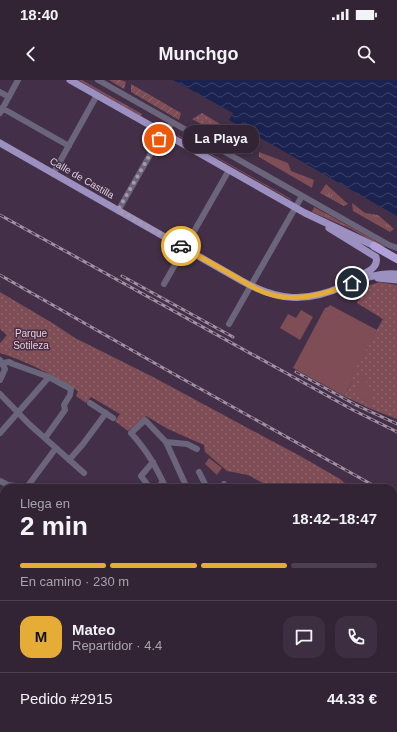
<!DOCTYPE html>
<html lang="es">
<meta charset="utf-8">
<style>
:root{--surface:#322335;--page:#3d2f41;--text:#f1f3f6;--muted:#a8a4ad;--line:#4d4050;--accent:#e5ad35}
body{margin:0;font-family:Helvetica,sans-serif;background:var(--page);color:var(--text);height:100vh;display:flex;flex-direction:column;font-size:15px;white-space:nowrap}
*{box-sizing:border-box;margin:0}
p{font-size:13px;color:var(--muted)}
.icon{flex:none;width:22px;height:22px;fill:none;stroke:currentColor;stroke-width:2;stroke-linecap:round;stroke-linejoin:round}
.map{position:relative;flex:1;overflow:hidden}
.details{position:absolute;left:0px;top:404px;width:397px;height:248px;display:flex;flex-direction:column;background:var(--surface);border-radius:12px 12px 0 0;box-shadow:0 2px 6px #0003,0 0 0 1px var(--line)}
.details>*{flex:none}
.pin{position:absolute;display:grid;place-items:center;width:34px;height:34px;color:#fff;margin:-17px;border:2px solid #fff;border-radius:50%;box-shadow:0 1px 4px #0007}
.courier{position:absolute;display:grid;place-items:center;width:40px;height:40px;margin:-20px;border:3px solid #e5ad35;border-radius:50%;background:#fff;color:#222;box-shadow:0 1px 5px #0007}
.bubble{position:absolute;height:28px;border-radius:12px;background:var(--surface);box-shadow:0 2px 6px #0003,0 0 0 1px var(--line);font-size:13px;font-weight:600;line-height:28px;text-align:center}
.overview em{font-style:normal;font-weight:600}
.overview div{display:flex;flex-direction:column-reverse}
.overview{display:flex;align-items:center;justify-content:space-between;height:68px;padding:0 20px}
h1{font-size:26px;font-weight:600;line-height:30px}
.bar{display:grid;grid-template-columns:repeat(4,1fr);gap:6px 4px;align-content:center;height:48px;padding:0 20px}
.bar i{height:5px;border-radius:3px;background:var(--line)}
.bar .selected{background:var(--accent)}
.bar p{grid-column:span 4}
.line{display:flex;align-items:center;gap:10px;padding:0 20px;border-top:1px solid var(--line)}
.line div{flex:1}
.round{display:grid;place-items:center;flex:none;width:42px;height:42px;border-radius:12px;background:var(--page)}
.status{display:flex;justify-content:space-between;align-items:center;height:28px;padding:0 20px;background:var(--surface);direction:ltr}
.status svg{height:11px;fill:currentColor}
header{display:flex;justify-content:space-between;align-items:center;height:52px;padding:0 20px;background:var(--surface);font-size:18px;font-weight:600}
.map>svg:first-child{display:block}
.grass{fill:url(#grass-tufts)}
.park{fill:url(#park-dots)}
.garden{fill:url(#garden-furrows)}
.pitch{fill:#7f4d55}
.water{fill:url(#water-waves)}
.lines{fill:none;stroke-linecap:round;stroke-linejoin:round}
.major-tunnel{stroke:#5a475e;stroke-width:7;stroke-dasharray:7 3.5;stroke-linecap:butt}
.minor{stroke:#6b657c;stroke-width:6}
.major{stroke:#9c90c0;stroke-width:7}
.highway{stroke:#b0a1da;stroke-width:8}
.rail-casing{stroke:#a191a4;stroke-width:3}
.rail{stroke:#432f47;stroke-width:1.5;stroke-dasharray:4.5;stroke-linecap:butt}
.done{stroke:#a798aa;stroke-width:4;stroke-dasharray:0 7.2}
.route{stroke:#e5ad35;stroke-width:5}
.labels{text-anchor:middle;dominant-baseline:central;stroke-width:3;stroke-linejoin:round;paint-order:stroke}
.street-label{font-size:10px;fill:#ddd0df;stroke:#432f47}
.park-label{font-size:10px;fill:#f3cbd0;stroke:#432f47}
</style>
<div class="status"><b>18:40</b><svg viewBox="0 0 49 12"><path d="M0 12V9h3v3zM5 12V6h3v6zM10 12V3h3v9zM15 12V0h3v12zM26 1h20v11H26zM47 4h2v5h-2z"/></svg></div>
<header><svg class="icon" aria-label="back" viewBox="0 0 24 24"><path d="M15 5l-7 7 7 7"/></svg>Munchgo<svg class="icon" aria-label="search" viewBox="0 0 24 24"><circle cx="10" cy="10" r="6"/><path d="M15 15l6 6"/></svg></header>
<div class="map">
<svg width="397" height="652" viewBox="0 0 397 652">
<defs>
<pattern id="grass-tufts" width="24" height="20" patternUnits="userSpaceOnUse"><rect width="24" height="20" fill="#7f4d55"/><path d="M3 7l-1-3M5 7V3M7 7l1-3M15 17l-1-3M17 17v-4M19 17l1-3" fill="none" stroke="#91666d"/></pattern>
<pattern id="park-dots" width="8" height="8" patternUnits="userSpaceOnUse"><rect width="8" height="8" fill="#7f4d55"/><path d="M2 2h.1M6 6h.1" fill="none" stroke="#91666d" stroke-width="1.8" stroke-linecap="round"/></pattern>
<pattern id="garden-furrows" width="10" height="10" patternUnits="userSpaceOnUse"><rect width="10" height="10" fill="#7f4d55"/><path d="M-1 1l2-2M0 10L10 0M9 11l2-2" fill="none" stroke="#91666d"/></pattern>
<pattern id="water-waves" width="16" height="10" patternUnits="userSpaceOnUse"><rect width="16" height="10" fill="#1a224f"/><path d="M0 5q4-4 8 0t8 0" fill="none" stroke="#3b4168"/></pattern>
</defs>
<rect width="100%" height="100%" fill="#432f47"/>
<!-- grass -->
<path class="grass" d="M 78,0 L 82,0 L 142,34 L 141,36 Z
M 220,44 L 239,61 L 252,64 L 253,74 L 210,49 Z
M 178,55 L 291,119 L 291,120 L 178,56 Z
M 259,72 L 288,83 L 291,91 L 314,100 L 312,108 L 259,77 Z
M 326,104 L 348,124 L 344,126 L 320,113 Z
M 352,123 L 365,133 L 378,135 L 394,149 L 390,152 L 353,131 Z
M 314,127 L 385,166 L 384,168 L 351,149 L 312,132 Z"/>
<!-- park -->
<path class="park" d="M 202,33 L 220,44 L 210,49 L 192,39 Z
M 380,202 L 397,205 L 397,339 L 371,329 L 344,316 L 352,302 L 350,297 L 383,239 L 357,223 L 363,214 L 363,207 Z
M 0,212 L 54,244 L 75,258 L 155,298 L 259,354 L 302,377 L 340,399 L 351,408 L 272,408 L 248,395 L 227,391 L 205,372 L 204,365 L 168,349 L 146,336 L 128,351 L 115,341 L 120,334 L 91,317 L 86,323 L 76,316 L 78,311 C 54,295 28,282 0,273 L 0,263 L 7,255 L 0,249 Z
M 0,421 L 4,429 L 2,438 L 4,443 L 4,477 L 0,479 Z"/>
<!-- garden -->
<path class="garden" d="M 109,0 L 121,0 L 126,2 L 124,9 Z
M 131,4 L 181,33 L 179,40 L 131,12 Z"/>
<!-- pitch -->
<path class="pitch" d="M 330,225 L 377,250 L 351,297 L 352,298 L 352,302 L 344,316 L 293,288 L 325,228 L 328,227 Z
M 301,230 L 313,237 L 300,260 L 280,248 L 288,234 L 296,238 Z
M 364,296 L 374,322 L 368,325 L 367,321 L 354,313 L 360,307 L 365,317 L 358,298 Z
M 209,378 L 222,388 L 217,395 L 205,384 Z"/>
<!-- water -->
<path class="water" d="M 173,0 L 397,0 L 397,136 L 229,40 L 233,33 Z"/>
<g class="lines">
<!-- major-tunnel -->
<path class="major-tunnel" d="M 0,602 L 4,604"/>
<!-- minor -->
<path class="minor" d="M 98,0 L 389,165 L 397,168
M 0,12 L 9,17
M 2,28 L 69,66
M 0,33 L 18,0
M 165,54 L 172,42
M 53,94 L 97,15
M 118,131 L 163,52
M 164,204 L 229,90
M 229,244 L 302,116
M 0,280 L 5,289 L 0,300
M 3,283 L 9,282 L 13,284 L 49,297 L 71,309 L 70,315 L 64,325 L 65,330 L 45,358
M 0,314 L 29,344 L 84,393
M 90,323 L 113,338
M 0,353 L 49,297
M 166,362 L 187,364 L 197,369
M 69,380 L 83,364 L 106,333
M 199,392 L 207,408
M 0,401 L 8,405 L 29,408
M 224,404 L 226,408
M 27,407 L 56,368
M 150,408 L 141,396 L 153,382
M 157,408 L 163,402
M 166,408 C 155,385 148,372 131,353 L 145,340 L 166,362 L 187,408
M 0,556 L 4,565
M 43,648 L 45,652
M 119,648 L 121,652
M 161,648 L 163,652
M 28,652 L 38,648
M 130,652 L 138,648"/>
<!-- major -->
<path class="major" d="M 70,0 L 305,133 L 379,168
M 0,63 L 242,201 C 278,221 306,223 344,206 C 360,199 379,192 397,194
M 329,148 L 376,177 C 380,192 355,196 345,201
M 378,198 L 397,200
M 393,437 L 397,437
M 393,446 L 397,451
M 0,581 L 4,580
M 0,613 L 4,613
M 75,648 L 82,652
M 89,648 L 95,652"/>
<!-- highway -->
<path class="highway" d="M 374,166 L 397,179
M 397,457 L 397,453"/>
<!-- rail casing -->
<g class="rail-casing">
<path id="rail" d="M 0,135 L 353,330 L 397,352
M 0,195 L 172,293 L 378,408
M 122,196 L 233,257
M 296,292 L 356,325 L 397,344
M 393,416 L 397,418"/>
</g>
<!-- rail -->
<use href="#rail" class="rail"/>
</g>
<g class="lines">
<!-- done -->
<path class="done" d="M 159,59 L 118,130 L 181,166"/>
<!-- route -->
<path class="route" d="M 181,166 C 198,176 216,186 234,196 C 244,202 255,209 266,213 C 295,223 325,215 352,203"/>
</g>
<g class="labels">
<!-- street labels -->
<g class="street-label">
<text transform="translate(82 98) rotate(30)">Calle de Castilla</text>
</g>
<!-- park labels -->
<g class="park-label">
<text x="31" y="253">Parque<tspan x="31" dy="12">Sotileza</tspan></text>
</g>
</g>
</svg>
<div class="pin" style="left:159px;top:59px;background:#ea580c"><svg class="icon" aria-label="bag" viewBox="0 0 24 24"><path d="M5 8h14l-1 12H6zM9 8a3 3 0 0 1 6 0"/></svg></div>
<div class="pin" style="left:352px;top:203px;background:#1f2937"><svg class="icon" aria-label="home" viewBox="0 0 24 24"><path d="M3 11l9-7 9 7M6 9v11h12V9"/></svg></div>
<div class="courier" style="left:181px;top:166px"><svg class="icon" aria-label="car" viewBox="0 0 24 24"><path d="M5 17H2v-5l4-1 3-4h7l3 4 3 1v5h-3M9 17h6M6 11h13"/><circle cx="7" cy="17" r="2"/><circle cx="17" cy="17" r="2"/></svg></div>
<div class="bubble" style="left:183px;top:45px;width:76px">La Playa</div>
<section class="details">
<div class="overview"><div><h1>2 min</h1><p>Llega en</p></div><em>18:42–18:47</em></div>
<div class="bar"><i class="selected"></i><i class="selected"></i><i class="selected"></i><i></i><p>En camino · 230 m</p></div>
<div class="line" style="height:72px"><b class="round" style="background:var(--accent);color:#111">M</b><div><b>Mateo</b><p>Repartidor · 4.4</p></div><a class="round"><svg class="icon" aria-label="chat" viewBox="0 0 24 24"><path d="M4 5h16v11H9l-5 4z"/></svg></a><a class="round"><svg class="icon" aria-label="phone" viewBox="0 0 24 24"><path d="M5 4h4l2 5-3 2q2 4 5 5l2-3 5 2v4C11 20 4 13 5 4z"/></svg></a></div>
<div class="line" style="height:52px"><div>Pedido #2915</div><b>44.33 €</b></div>
</section>
</div>
